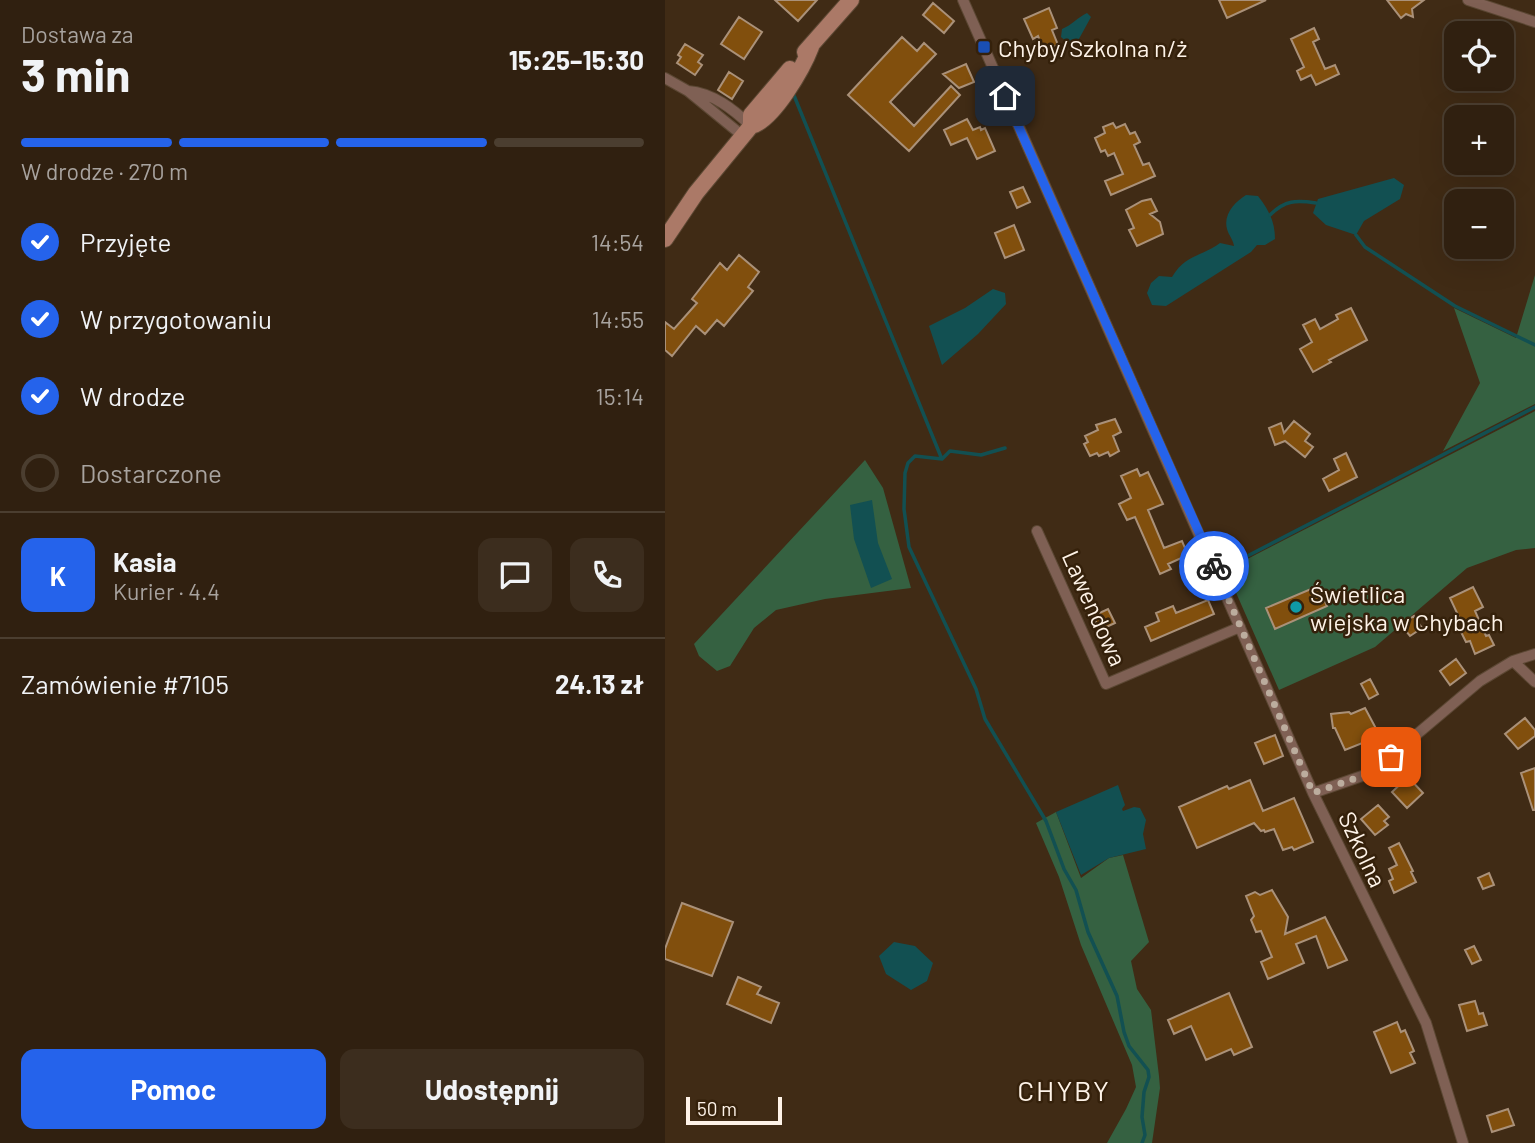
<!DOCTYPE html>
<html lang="pl">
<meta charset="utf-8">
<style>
:root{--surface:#302010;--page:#3c2d1e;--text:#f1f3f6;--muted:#a8a39f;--line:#4b3e30;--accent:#2563eb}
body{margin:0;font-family:Barlow,sans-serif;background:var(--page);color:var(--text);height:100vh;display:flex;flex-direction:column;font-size:26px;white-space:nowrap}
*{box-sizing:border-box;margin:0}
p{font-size:23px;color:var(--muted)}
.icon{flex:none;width:38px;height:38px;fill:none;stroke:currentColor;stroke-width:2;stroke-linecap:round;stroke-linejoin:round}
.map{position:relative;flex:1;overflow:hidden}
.drawer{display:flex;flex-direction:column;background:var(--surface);width:665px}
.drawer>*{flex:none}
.buttons{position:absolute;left:779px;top:21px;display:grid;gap:14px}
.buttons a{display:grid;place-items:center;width:70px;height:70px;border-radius:14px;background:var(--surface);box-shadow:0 7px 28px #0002,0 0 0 2px var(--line);font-size:35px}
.scale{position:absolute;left:21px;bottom:18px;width:96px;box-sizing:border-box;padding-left:7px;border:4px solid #fef3e8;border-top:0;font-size:19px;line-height:24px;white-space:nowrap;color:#fef3e8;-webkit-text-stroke:5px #35210b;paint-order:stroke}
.pin{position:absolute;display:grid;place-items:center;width:60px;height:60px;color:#fff;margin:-30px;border-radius:14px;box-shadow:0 4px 10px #0006}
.courier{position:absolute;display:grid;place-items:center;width:70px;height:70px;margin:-35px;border:5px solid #2563eb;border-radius:50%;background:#fff;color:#222;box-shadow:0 2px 9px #0007}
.headline em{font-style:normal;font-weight:700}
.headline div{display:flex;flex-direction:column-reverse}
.headline{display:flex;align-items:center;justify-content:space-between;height:119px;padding:0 21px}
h1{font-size:46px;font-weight:700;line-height:52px}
.bar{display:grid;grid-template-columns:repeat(4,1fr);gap:10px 7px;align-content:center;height:84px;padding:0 21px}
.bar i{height:9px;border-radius:5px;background:var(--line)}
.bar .on{background:var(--accent)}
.bar p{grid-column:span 4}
.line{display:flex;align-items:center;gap:18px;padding:0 21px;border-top:2px solid var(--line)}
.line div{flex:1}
.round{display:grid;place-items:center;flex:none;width:74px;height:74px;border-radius:14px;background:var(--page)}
ol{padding:0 21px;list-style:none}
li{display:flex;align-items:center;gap:21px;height:77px}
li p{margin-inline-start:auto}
li .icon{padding:7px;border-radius:50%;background:var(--accent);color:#fff;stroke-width:4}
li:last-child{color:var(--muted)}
li i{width:38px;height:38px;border:4px solid var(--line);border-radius:50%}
.action{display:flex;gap:14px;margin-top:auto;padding:14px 21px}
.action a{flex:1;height:80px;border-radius:14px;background:var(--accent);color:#fff;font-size:28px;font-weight:700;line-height:80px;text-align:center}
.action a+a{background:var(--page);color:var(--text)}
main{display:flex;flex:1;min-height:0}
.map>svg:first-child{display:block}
.green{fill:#356141}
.water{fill:#125052}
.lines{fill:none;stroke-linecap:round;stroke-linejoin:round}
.stream{stroke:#125052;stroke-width:3.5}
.building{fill:#814f0d;stroke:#aa9179;stroke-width:2}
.street-casing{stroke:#5b4733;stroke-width:12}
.secondary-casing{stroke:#5b4733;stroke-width:18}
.street{stroke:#7f6054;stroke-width:10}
.secondary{stroke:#ab7967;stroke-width:16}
.done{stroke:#bcad9e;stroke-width:7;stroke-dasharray:0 12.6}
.route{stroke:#2563eb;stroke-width:9}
.transit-dot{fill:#1a4fb4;stroke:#35210b;stroke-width:2.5}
.culture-dot{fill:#0f9aa8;stroke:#35210b;stroke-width:2.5}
.labels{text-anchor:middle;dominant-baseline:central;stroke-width:5;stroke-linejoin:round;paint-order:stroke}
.poi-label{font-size:24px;fill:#fef3e8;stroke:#35210b;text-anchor:start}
.street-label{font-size:24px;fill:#fef3e8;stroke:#35210b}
.quarter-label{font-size:28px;letter-spacing:2px;fill:#fef3e8;stroke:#35210b}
</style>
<main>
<section class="drawer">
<div class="headline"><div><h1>3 min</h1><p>Dostawa za</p></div><em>15:25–15:30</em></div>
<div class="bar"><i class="on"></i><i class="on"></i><i class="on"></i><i></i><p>W drodze · 270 m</p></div>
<ol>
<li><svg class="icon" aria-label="check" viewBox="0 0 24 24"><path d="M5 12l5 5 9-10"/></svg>Przyjęte<p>14:54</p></li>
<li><svg class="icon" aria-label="check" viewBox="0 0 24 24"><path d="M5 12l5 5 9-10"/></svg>W przygotowaniu<p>14:55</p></li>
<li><svg class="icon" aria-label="check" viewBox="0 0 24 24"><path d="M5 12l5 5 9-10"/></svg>W drodze<p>15:14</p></li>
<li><i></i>Dostarczone</li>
</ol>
<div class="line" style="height:126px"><b class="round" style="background:var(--accent);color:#fff">K</b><div><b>Kasia</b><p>Kurier · 4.4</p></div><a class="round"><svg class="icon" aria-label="chat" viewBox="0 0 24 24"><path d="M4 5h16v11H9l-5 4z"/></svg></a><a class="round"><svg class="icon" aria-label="phone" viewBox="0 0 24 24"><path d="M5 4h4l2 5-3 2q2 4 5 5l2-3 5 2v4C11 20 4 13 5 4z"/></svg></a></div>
<div class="line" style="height:91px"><div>Zamówienie #7105</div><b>24.13 zł</b></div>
<div class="action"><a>Pomoc</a><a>Udostępnij</a></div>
</section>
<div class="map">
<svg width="870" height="1143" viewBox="0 0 870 1143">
<rect width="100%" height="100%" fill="#402b15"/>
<!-- green -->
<path class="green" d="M 870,275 L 870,404 L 778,451 L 815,383 L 789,308 L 851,338 Z
M 870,411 L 870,548 L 851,550 L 802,568 L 710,647 L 614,690 L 561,570 Z
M 200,460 L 218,488 L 246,588 L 160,599 L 111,610 L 89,628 L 65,666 L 52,671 L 34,656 L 29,644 Z
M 391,812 L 416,878 L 444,858 L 458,855 L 484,942 L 466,961 L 472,989 L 486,1010 L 494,1076 L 495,1088 L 487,1143 L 442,1143 L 461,1109 L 471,1087 L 467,1065 L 416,945 L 394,877 L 371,823 Z"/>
<!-- water -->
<path class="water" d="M 422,13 L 426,17 L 409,48 L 396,37 L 397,29 C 407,25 413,17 422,13 Z
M 729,178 L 739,185 L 735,199 L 699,221 L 691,235 L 661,225 L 648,213 L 653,199 Z
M 581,195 L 593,196 C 604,210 610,222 610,239 L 600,245 L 592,245 L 586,252 L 501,306 L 487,305 L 482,293 L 486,283 L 494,276 L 507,277 C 521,254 534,258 555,243 L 569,246 C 568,239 564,236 562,229 C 558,214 570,202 581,195 Z
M 328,289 L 340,293 L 341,304 L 313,334 L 277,365 L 264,326 L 300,308 Z
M 207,500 L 213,543 L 227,579 L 206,588 L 189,539 L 185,505 Z
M 453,785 L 460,805 L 457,809 L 458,811 L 469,807 L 475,808 L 481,820 L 478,834 L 481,849 L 444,858 L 416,875 L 391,812 Z
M 229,942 L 250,946 L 268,963 L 262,981 L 246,990 L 221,974 L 214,956 Z"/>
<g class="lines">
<!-- stream -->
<path class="stream" d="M 128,93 L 276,457
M 605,215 C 620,200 631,200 651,203
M 691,235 L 700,247 L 790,306 L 870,345
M 340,448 L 316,455 L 285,451 L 277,459 L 250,456 L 243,463 L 240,473 L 239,509 L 244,547 L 311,689 L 320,719 L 381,821 L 399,869 L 411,890 L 423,932 L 452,996 L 459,1032 L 464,1046 L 483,1070 L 484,1077 L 479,1092 L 477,1117 L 480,1135 L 477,1143
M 563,566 L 870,407"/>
</g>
<!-- building -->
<path class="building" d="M 110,0 L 152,0 L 133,21 Z
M 554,0 L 601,0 L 562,18 Z
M 722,0 L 759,0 L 747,9 L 748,17 L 741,14 L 736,18 Z
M 268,3 L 289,21 L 279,33 L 258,15 Z
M 384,8 L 392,28 L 387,30 L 393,45 L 379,51 L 373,36 L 368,39 L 359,19 Z
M 74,17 L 97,32 L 79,59 L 56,44 Z
M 649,28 L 654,39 L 648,42 L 660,69 L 670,65 L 674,74 L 651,85 L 646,75 L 636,80 L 632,71 L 639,67 L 626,39 Z
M 237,37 L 252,51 L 259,43 L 271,54 L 225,102 L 249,126 L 286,86 L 295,95 L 244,151 L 183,95 Z
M 20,44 L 38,55 L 33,62 L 37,65 L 30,75 L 12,63 L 16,57 L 13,55 Z
M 301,64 L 309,82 L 294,88 L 278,74 Z
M 64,72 L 78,81 L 67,99 L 53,90 Z
M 302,119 L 308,130 L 315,127 L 316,130 L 320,128 L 330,151 L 312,159 L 302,138 L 286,145 L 279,130 Z
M 448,123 L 451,128 L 460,124 L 465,134 L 470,132 L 475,142 L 469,145 L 478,165 L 484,163 L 490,176 L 446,195 L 440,181 L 458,174 L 449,153 L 443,156 L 440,150 L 436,152 L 430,138 L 440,133 L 438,127 Z
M 358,187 L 365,202 L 352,208 L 345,192 Z
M 486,199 L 492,211 L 485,214 L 495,222 L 498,234 L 472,246 L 464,230 L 469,228 L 461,210 L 477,201 Z
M 349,225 L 359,250 L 340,258 L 330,233 Z
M 74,255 L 94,272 L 83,287 L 88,291 L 59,326 L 52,320 L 40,334 L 31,326 L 7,356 L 0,350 L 0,322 L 9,329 L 32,303 L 27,299 L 55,263 L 62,270 Z
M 686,308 L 702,340 L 664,360 L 666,362 L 648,372 L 635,349 L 647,342 L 638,325 L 650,319 L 655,329 L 673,319 L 671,315 Z
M 450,419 L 456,432 L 448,436 L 454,451 L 445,456 L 443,452 L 434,456 L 432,453 L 425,456 L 419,444 L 423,442 L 420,436 L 433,430 L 431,425 Z
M 629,421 L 645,434 L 640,441 L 648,447 L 640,457 L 620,441 L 610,445 L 604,428 L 616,423 L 619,433 Z
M 681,453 L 692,477 L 664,491 L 658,479 L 674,470 L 669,459 Z
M 472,469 L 475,476 L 483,472 L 498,504 L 483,510 L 499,548 L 517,541 L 523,555 L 503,564 L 506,569 L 495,574 L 470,517 L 462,520 L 454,504 L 466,498 L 456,476 Z
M 653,586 L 662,606 L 610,629 L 601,608 Z
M 808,587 L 818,607 L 810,611 L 821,636 L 824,635 L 829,645 L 810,654 L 805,641 L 801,642 L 796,632 L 800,630 L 785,598 Z
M 543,600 L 549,614 L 486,641 L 480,627 L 494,621 L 491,613 L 508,606 L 511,613 Z
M 443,609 L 450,623 L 435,630 L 428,616 Z
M 749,616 L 757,628 L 745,636 L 736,625 Z
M 791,659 L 801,673 L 785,685 L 775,671 Z
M 705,679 L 713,694 L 704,699 L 696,684 Z
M 700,708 L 715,736 L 680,750 L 670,728 L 668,728 L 666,714 L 684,712 L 686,714 Z
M 860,718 L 870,730 L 870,736 L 853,749 L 840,734 Z
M 610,735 L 618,756 L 599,764 L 590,743 Z
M 870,768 L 870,810 L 868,810 L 856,773 Z
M 743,777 L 758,793 L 742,808 L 727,792 Z
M 585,780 L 598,811 L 629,798 L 648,842 L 629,850 L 627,847 L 618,850 L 609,829 L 600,832 L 599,830 L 596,831 L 589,823 L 532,848 L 514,807 L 562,786 L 564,789 Z
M 713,805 L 724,817 L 719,821 L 723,825 L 710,835 L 696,819 Z
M 734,843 L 748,871 L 746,872 L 751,882 L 729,893 L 724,881 L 728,879 L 724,869 L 732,865 L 724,848 Z
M 824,873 L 829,885 L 818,889 L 813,878 Z
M 607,890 L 623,917 L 620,934 L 660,917 L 682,960 L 663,968 L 651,936 L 631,944 L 639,963 L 603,979 L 596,962 L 607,957 L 596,931 L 591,932 L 586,920 L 589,916 L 581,896 L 590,892 L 595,895 Z
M 17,903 L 68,922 L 47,976 L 0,959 L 0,949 Z
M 809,946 L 816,960 L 807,964 L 800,950 Z
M 73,977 L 96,987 L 92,994 L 114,1003 L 106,1023 L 62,1004 Z
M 564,993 L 587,1047 L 569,1055 L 566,1049 L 541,1060 L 526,1026 L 509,1034 L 503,1020 Z
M 810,1001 L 814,1014 L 818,1013 L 822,1025 L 802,1031 L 794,1005 Z
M 732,1022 L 736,1032 L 740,1030 L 749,1051 L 745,1053 L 750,1063 L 726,1073 L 709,1032 Z
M 843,1109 L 849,1125 L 827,1132 L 822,1116 Z"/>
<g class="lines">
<!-- street casing -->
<g class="street-casing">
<path id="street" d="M 298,0 L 648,793 L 761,1023 L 798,1143
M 803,0 L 870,22
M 0,78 L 23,91
M 78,136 L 23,91 C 48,93 68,109 86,126
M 372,531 L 441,684 L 575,627
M 848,661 L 870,682
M 648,793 L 700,775 L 713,767 L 815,681 L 848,661 L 870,654"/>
</g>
<!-- secondary casing -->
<g class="secondary-casing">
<path id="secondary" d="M 140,52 L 186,0
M 86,126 L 86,115 L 125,69
M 0,239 L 31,193 L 86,126 C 108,121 138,68 146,47"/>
</g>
<!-- street -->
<use href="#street" class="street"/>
<!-- secondary -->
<use href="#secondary" class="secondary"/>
</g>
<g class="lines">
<!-- done -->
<path class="done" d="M 549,566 L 648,793 L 700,775 L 726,757"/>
<!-- route -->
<path class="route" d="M 340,96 L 549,566"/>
</g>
<!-- markers -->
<rect class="transit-dot" x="312" y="40" width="14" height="14" rx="3.5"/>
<circle class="culture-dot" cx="631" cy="607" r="7"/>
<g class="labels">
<!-- poi labels -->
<g class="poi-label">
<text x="333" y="47">Chyby/Szkolna n/ż</text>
<text x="645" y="593">Świetlica<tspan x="645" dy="28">wiejska w Chybach</tspan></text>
</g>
<!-- street labels -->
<g class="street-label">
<text transform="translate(430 608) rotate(66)">Lawendowa</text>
<text transform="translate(698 849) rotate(65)">Szkolna</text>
</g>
<!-- quarter labels -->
<g class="quarter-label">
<text x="399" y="1090">CHYBY</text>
</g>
</g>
</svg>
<div class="buttons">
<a><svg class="icon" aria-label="locate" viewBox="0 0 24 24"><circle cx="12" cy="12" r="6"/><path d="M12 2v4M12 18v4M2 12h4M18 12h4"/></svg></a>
<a>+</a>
<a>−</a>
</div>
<div class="scale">50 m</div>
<div class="pin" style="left:726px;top:757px;background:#ea580c"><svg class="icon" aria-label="bag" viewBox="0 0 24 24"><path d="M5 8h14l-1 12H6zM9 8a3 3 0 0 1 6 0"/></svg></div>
<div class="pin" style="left:340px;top:96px;background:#1f2937"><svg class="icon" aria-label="home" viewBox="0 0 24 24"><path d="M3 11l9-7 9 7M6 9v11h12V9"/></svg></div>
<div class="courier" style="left:549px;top:566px"><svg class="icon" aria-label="bike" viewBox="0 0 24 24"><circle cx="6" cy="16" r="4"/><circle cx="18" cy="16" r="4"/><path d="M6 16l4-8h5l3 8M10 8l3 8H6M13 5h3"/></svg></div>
</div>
</main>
